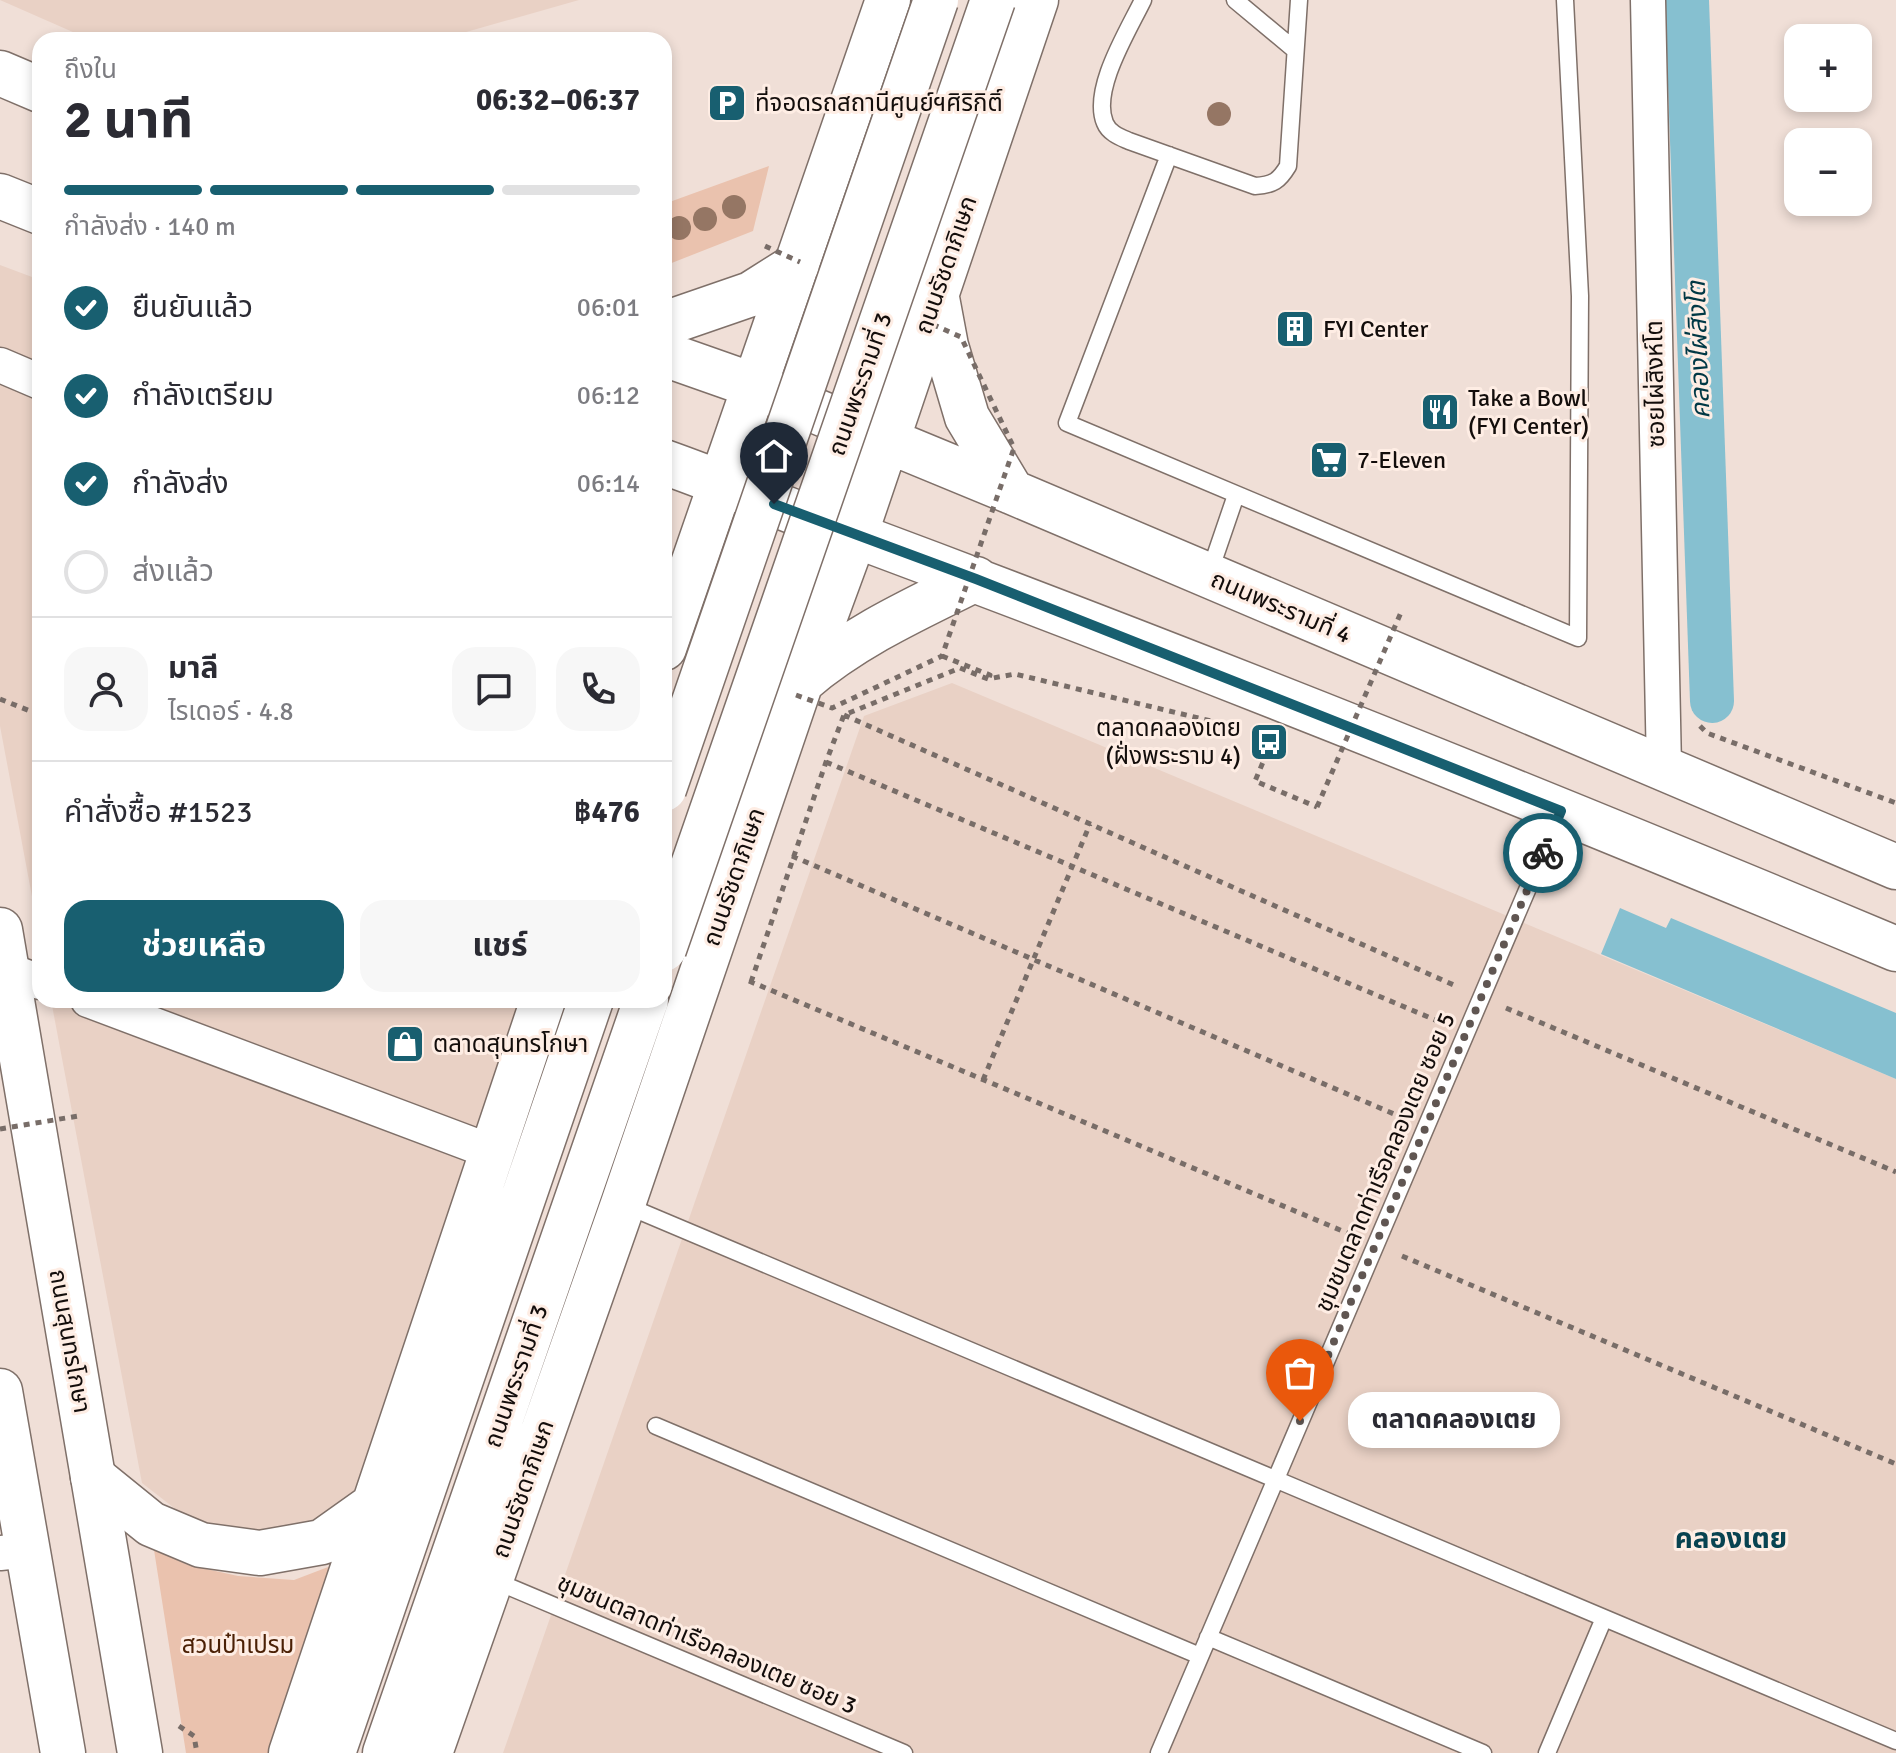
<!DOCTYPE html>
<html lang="th">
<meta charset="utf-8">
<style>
:root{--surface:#fff;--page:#f7f7f7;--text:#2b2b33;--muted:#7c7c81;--line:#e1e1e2;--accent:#185f70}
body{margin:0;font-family:Signika,"Noto Sans Thai",sans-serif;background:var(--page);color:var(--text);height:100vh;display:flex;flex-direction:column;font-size:30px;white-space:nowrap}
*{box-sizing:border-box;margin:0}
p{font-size:26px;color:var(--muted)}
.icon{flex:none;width:44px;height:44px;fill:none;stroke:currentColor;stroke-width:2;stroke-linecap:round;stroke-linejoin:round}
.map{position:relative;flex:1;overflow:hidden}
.sheet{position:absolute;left:32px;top:32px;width:640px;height:976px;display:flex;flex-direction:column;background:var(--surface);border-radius:24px;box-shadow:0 4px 12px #0003}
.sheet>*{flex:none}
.buttons{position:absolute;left:1784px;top:24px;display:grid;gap:16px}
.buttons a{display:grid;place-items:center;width:88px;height:88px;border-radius:16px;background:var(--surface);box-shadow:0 4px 12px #0003;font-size:40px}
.pin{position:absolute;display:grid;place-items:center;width:68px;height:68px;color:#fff;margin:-82px -34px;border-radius:50% 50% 50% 0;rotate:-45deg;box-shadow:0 0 8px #0007}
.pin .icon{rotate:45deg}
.courier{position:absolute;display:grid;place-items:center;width:80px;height:80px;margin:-40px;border:6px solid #185f70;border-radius:50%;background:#fff;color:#222;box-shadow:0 2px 10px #0007}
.bubble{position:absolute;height:56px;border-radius:24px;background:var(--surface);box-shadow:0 4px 12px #0003;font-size:26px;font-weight:700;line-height:56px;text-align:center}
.overview em{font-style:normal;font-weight:700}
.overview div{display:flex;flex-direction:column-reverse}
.overview{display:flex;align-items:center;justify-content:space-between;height:136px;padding:0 32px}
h1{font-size:52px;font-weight:700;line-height:60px}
.bar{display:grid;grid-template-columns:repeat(4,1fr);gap:12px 8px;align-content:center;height:96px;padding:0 32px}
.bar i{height:10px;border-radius:6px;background:var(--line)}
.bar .on{background:var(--accent)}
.bar p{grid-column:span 4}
.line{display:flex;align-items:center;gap:20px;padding:0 32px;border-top:2px solid var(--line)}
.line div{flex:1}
.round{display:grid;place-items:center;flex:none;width:84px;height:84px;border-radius:24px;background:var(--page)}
ol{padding:0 32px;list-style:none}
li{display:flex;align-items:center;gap:24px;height:88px}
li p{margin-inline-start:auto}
li .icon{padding:8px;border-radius:50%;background:var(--accent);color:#fff;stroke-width:4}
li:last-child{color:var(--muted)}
li i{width:44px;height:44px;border:4px solid var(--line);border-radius:50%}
.primary-button{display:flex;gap:16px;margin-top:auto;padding:16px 32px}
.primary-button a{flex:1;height:92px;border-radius:24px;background:var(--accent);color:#fff;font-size:32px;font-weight:700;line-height:92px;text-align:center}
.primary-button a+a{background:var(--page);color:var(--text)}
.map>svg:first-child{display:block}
.built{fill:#e9d1c5}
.green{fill:#eac2ae}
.water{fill:#86c0d0}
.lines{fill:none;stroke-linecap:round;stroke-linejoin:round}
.canal{stroke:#86c0d0;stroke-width:44}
.lane-casing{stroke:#7f7069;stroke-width:19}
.street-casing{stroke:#7f7069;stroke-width:37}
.secondary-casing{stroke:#7f7069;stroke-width:47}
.primary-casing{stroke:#7f7069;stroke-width:47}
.path{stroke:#786d68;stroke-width:5;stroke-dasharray:6 6;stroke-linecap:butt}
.lane{stroke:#fff;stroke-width:16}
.street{stroke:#fff;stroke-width:34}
.secondary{stroke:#fff;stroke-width:44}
.primary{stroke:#fff;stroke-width:44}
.primary-bridge-casing{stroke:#7f7069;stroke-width:47;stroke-linecap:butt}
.path-bridge{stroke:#786d68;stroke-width:5;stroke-dasharray:6 6;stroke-linecap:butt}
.primary-bridge{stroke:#fff;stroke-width:44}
.tree{fill:#957664}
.done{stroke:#605652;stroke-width:8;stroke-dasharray:0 14.4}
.route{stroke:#185f70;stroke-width:10}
.labels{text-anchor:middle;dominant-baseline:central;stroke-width:6;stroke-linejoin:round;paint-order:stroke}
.poi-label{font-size:24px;fill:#130d0b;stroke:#feede4;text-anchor:start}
.street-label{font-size:24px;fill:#130d0b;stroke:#feede4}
.park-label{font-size:24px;fill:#4b2005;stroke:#feede4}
.water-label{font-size:26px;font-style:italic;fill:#003845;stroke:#feede4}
.quarter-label{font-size:28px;font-weight:bold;fill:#084351;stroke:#feede4}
</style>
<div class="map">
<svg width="1896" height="1753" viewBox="0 0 1896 1753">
<rect width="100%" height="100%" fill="#f0dfd7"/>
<!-- built -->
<path class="built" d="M 0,0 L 579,0 L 438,40 L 91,40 Z
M 0,265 L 40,280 L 40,939 L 0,726 Z
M 952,683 L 1896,1079 L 1896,1753 L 503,1753 L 864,716 Z
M 51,1000 L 526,1000 L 354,1503 L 321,1531 L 264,1541 L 187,1518 L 142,1483 Z"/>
<!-- green -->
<path class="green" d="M 769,166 L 753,231 L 664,266 L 664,204 Z
M 154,1550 L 188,1565 L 238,1576 L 294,1580 L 336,1564 L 273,1753 L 186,1753 Z"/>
<!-- water -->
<path class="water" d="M 1620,908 L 1666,928 L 1671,918 L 1896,1013 L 1896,1079 L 1601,954 Z"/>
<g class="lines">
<!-- canal -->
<path class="canal" d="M 1687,0 L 1712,701"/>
<!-- lane casing -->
<g class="lane-casing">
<path id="lane" d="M 1143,0 C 1128,31 1091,90 1105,123 C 1109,133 1120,137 1129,141 L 1255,186 C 1273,185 1279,181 1288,166 L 1299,0
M 1235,0 L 1295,50
M 1169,155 L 1067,423 L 1578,638 L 1580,296 L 1565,0
M 1209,574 L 1236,495
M 625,1205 L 1896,1741
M 656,1426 L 1200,1656
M 493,1580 L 904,1753
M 1208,1637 L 1483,1753
M 1159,1753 L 1560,813
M 1547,1753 L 1604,1618"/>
</g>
<!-- street casing -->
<g class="street-casing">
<path id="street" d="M 1648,0 L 1664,768
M 0,365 L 40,382
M 7,970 L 40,982
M 88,1000 L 492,1152
M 0,1553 L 29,1550"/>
</g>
<!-- secondary casing -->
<g class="secondary-casing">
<path id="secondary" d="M 0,930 L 140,1753
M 0,1391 L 63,1753"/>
</g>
<!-- primary casing -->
<g class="primary-casing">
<path id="primary" d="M 0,73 L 40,90
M 0,196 L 40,212
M 937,298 L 946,346 L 967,417 L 1012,492
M 664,324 L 751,294 L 797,265
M 664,354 L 755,386 L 1012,492 L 1896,867
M 664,462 C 729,485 792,512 857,536 C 1206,666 1552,805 1896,949
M 664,648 L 888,0
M 801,682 C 853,637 915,609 976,579
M 93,1477 L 151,1524 L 201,1545 L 260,1553 L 322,1542 L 374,1505
M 291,1753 L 543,1000
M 333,1753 L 591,1000
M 385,1753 L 646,1000
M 430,1753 L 623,1204 L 801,682 L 855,535 L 1036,0"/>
</g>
<!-- path -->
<path class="path" d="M 942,656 L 990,675 L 989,678
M 0,699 L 40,715
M 844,715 L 1456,986
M 1700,726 L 1707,733 L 1896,803
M 1272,741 L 1255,781 L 1317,807
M 826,762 L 1440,1022
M 792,856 L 1401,1117
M 749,981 L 1352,1235
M 751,982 L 826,762 L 844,715 L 960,668 L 988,679 L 1015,674 L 1211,721
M 1506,1008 L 1896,1172
M 983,1080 L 1090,824
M 1402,1256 L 1896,1464
M 179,1726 L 194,1736 L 197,1753"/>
<!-- lane -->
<use href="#lane" class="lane"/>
<!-- street -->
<use href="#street" class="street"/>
<!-- secondary -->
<use href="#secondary" class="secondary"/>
<!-- primary -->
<use href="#primary" class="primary"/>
<!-- primary-bridge casing -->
<g class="primary-bridge-casing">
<path id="primary-bridge" d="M 664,789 L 936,0
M 664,949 L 993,0"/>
</g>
<!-- path-bridge -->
<path class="path-bridge" d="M 765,246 L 800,262
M 796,695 L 832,708 L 942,656 L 1014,448 L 961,337 L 925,321
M 1317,807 L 1402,610
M 0,1129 L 78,1116"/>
<!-- primary-bridge -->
<use href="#primary-bridge" class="primary-bridge"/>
</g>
<!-- trees -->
<g class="tree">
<circle cx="1219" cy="114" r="12"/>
<circle cx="734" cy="207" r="12"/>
<circle cx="705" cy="219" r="12"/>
<circle cx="679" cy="228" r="12"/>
</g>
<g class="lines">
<!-- done -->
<path class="done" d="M 1300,1421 L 1543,853"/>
<!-- route -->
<path class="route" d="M 774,504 L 976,579 L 1561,811 L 1543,853"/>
</g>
<!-- icons -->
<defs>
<g id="parking-square" transform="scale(2)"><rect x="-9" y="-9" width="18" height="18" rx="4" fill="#185f70" stroke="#feede4"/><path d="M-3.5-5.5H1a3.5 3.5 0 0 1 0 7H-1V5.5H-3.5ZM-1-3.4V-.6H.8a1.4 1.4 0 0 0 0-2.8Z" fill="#fff"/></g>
<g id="building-square" transform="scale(2)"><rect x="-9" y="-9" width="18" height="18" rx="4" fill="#185f70" stroke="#feede4"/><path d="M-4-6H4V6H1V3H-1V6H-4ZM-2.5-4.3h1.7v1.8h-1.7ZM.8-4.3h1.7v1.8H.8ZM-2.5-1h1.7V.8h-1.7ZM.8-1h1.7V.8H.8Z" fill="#fff"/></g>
<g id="restaurant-square" transform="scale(2)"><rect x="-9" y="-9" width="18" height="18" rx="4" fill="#185f70" stroke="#feede4"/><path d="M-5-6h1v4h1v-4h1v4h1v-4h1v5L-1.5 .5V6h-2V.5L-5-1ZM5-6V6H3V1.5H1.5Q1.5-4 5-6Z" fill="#fff"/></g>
<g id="supermarket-square" transform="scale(2)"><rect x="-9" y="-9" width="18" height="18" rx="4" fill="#185f70" stroke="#feede4"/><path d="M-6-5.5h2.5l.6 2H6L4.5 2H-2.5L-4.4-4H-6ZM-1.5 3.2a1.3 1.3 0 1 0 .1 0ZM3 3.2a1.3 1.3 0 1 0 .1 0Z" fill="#fff"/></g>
<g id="bus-square" transform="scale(2)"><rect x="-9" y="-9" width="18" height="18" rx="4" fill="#185f70" stroke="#feede4"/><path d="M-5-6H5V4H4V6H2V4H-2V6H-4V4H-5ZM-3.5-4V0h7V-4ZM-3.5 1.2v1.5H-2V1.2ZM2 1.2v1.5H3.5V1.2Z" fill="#fff"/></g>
<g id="shop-square" transform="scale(2)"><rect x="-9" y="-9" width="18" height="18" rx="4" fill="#185f70" stroke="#feede4"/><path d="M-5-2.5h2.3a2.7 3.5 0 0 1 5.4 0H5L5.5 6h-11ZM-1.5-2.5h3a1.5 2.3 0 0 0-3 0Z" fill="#fff"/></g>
</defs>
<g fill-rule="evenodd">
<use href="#parking-square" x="727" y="103"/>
<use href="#building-square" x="1295" y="329"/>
<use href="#restaurant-square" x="1440" y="412"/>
<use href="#supermarket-square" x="1329" y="460"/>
<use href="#bus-square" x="1269" y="742"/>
<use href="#shop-square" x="405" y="1044"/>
</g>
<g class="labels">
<!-- poi labels -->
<g class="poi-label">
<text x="755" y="103">ที่จอดรถสถานีศูนย์ฯศิริกิติ์</text>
<text x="1323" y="329">FYI Center</text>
<text x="1468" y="398">Take a Bowl<tspan x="1468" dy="28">(FYI Center)</tspan></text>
<text x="1357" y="460">7-Eleven</text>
<text x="1241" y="728" text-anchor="end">ตลาดคลองเตย<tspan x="1241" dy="28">(ฝั่งพระราม 4)</tspan></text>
<text x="433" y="1044">ตลาดสุนทรโกษา</text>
</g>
<!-- street labels -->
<g class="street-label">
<text transform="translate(946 265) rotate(-71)">ถนนรัชดาภิเษก</text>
<text transform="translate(860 384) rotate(-71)">ถนนพระรามที่ 3</text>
<text transform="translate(1655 384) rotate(-91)">ซอยไผ่สิงห์โต</text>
<text transform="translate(1281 607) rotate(23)">ถนนพระรามที่ 4</text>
<text transform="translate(734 877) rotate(-71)">ถนนรัชดาภิเษก</text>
<text transform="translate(1385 1162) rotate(-67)">ชุมชนตลาดท่าเรือคลองเตย ซอย 5</text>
<text transform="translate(70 1341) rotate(80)">ถนนสุนทรโกษา</text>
<text transform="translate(516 1376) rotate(-71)">ถนนพระรามที่ 3</text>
<text transform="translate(523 1489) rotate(-71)">ถนนรัชดาภิเษก</text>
<text transform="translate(707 1644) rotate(23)">ชุมชนตลาดท่าเรือคลองเตย ซอย 3</text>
</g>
<!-- park labels -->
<g class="park-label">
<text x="238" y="1645">สวนป๋าเปรม</text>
</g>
<!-- water labels -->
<g class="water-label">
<text transform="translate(1699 350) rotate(-92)">คลองไผ่สิงโต</text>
</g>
<!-- quarter labels -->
<g class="quarter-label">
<text x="1731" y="1539">คลองเตย</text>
</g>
</g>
</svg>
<div class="buttons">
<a>+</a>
<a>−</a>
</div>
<div class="pin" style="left:1300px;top:1421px;background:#ea580c"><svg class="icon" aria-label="bag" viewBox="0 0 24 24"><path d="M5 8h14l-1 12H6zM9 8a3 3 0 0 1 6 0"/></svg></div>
<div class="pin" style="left:774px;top:504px;background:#1f2937"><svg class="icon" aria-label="home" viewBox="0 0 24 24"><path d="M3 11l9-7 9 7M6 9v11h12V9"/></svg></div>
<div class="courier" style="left:1543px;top:853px"><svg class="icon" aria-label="bike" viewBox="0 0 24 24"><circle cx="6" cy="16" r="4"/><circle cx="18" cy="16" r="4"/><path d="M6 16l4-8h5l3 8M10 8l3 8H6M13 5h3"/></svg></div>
<div class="bubble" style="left:1348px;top:1392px;width:212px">ตลาดคลองเตย</div>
<section class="sheet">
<div class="overview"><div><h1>2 นาที</h1><p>ถึงใน</p></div><em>06:32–06:37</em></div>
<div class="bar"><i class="on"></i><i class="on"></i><i class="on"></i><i></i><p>กำลังส่ง · 140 m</p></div>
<ol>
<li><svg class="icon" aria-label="check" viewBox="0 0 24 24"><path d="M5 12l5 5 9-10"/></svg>ยืนยันแล้ว<p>06:01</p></li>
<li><svg class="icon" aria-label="check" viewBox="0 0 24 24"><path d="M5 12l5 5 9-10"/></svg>กำลังเตรียม<p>06:12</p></li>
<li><svg class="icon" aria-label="check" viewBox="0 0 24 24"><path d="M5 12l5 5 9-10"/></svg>กำลังส่ง<p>06:14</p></li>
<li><i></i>ส่งแล้ว</li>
</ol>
<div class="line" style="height:144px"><a class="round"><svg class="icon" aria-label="person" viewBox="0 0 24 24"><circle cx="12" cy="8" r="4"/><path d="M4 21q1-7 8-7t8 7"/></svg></a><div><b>มาลี</b><p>ไรเดอร์ · 4.8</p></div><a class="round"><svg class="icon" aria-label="chat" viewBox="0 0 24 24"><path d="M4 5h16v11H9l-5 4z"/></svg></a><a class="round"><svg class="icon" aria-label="phone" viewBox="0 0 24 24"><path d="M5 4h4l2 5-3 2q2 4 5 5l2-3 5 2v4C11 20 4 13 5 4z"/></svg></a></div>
<div class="line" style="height:104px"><div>คำสั่งซื้อ #1523</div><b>฿476</b></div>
<div class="primary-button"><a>ช่วยเหลือ</a><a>แชร์</a></div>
</section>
</div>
